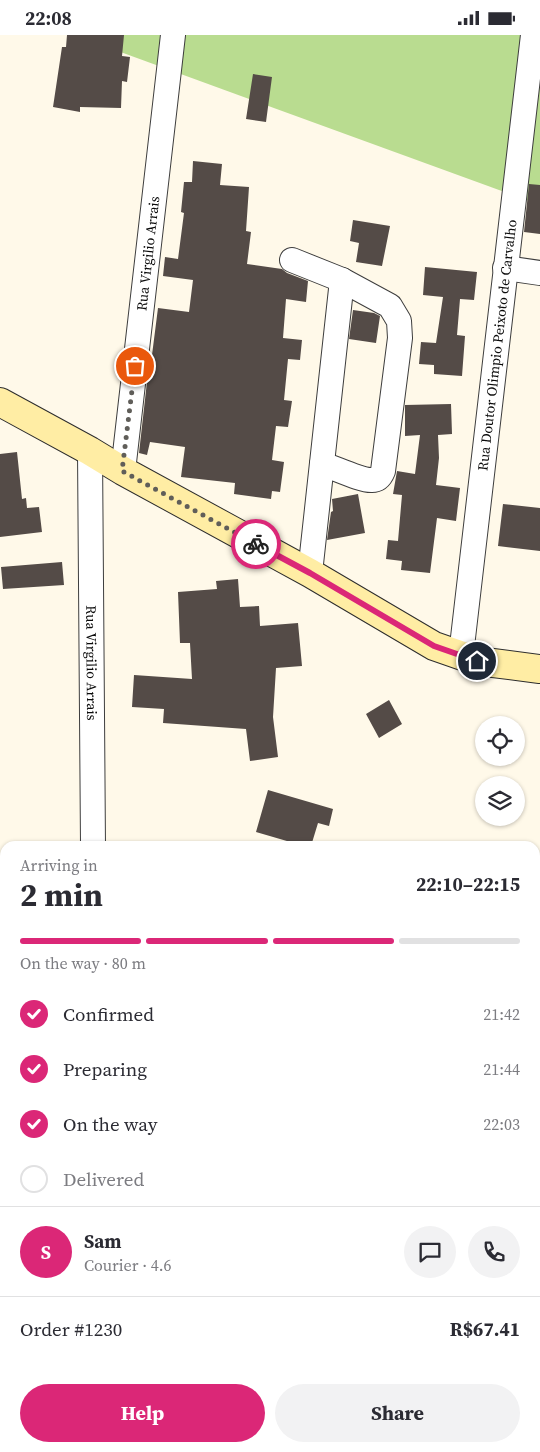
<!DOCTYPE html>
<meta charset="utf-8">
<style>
:root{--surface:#fff;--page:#f2f2f3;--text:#2b2b33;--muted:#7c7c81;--line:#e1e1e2;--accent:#db2777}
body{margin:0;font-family:"Source Serif 4",serif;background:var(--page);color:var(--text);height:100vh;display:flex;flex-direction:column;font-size:19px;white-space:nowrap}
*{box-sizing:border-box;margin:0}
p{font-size:16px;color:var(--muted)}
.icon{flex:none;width:28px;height:28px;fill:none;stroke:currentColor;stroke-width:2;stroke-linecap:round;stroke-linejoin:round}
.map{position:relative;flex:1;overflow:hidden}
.sheet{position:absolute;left:0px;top:806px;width:540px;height:611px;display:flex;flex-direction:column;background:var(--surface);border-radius:15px 15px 0 0;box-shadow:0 1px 4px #0004}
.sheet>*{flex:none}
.controls{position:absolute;left:475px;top:681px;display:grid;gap:10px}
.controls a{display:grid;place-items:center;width:50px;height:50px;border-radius:50%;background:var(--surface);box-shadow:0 1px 4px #0004;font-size:25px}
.pin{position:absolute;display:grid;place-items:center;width:42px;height:42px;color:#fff;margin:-21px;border:2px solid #fff;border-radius:50%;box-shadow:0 1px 5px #0007}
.courier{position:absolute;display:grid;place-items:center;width:50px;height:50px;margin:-25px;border:4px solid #db2777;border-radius:50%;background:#fff;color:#222;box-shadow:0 1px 6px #0007}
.summary em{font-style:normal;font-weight:700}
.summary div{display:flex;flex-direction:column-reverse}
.summary{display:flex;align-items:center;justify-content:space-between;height:85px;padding:0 20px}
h1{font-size:32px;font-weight:700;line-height:38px}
.bar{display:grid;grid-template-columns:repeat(4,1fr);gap:8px 5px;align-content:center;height:60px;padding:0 20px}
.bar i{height:6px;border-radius:4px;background:var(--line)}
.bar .selected{background:var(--accent)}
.bar p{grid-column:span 4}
.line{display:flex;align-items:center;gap:12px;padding:0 20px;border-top:1px solid var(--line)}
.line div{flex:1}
.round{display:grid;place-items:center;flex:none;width:52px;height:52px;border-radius:26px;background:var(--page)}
ol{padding:0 20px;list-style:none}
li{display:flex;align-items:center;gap:15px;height:55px}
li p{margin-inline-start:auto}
li .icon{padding:5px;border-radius:50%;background:var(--accent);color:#fff;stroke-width:4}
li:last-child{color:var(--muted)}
li i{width:28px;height:28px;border:2px solid var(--line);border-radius:50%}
.action{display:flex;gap:10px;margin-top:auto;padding:10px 20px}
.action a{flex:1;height:58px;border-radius:30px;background:var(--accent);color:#fff;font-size:20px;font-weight:700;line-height:58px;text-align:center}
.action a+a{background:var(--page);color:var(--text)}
.status{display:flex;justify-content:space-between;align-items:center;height:35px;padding:0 25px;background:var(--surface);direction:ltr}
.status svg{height:14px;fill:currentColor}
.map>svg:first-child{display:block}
.forest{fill:#b9dc90}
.building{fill:#544b47}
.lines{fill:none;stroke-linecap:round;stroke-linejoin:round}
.street-casing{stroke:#3e3e3e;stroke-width:26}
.secondary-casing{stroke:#2d2d2d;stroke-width:30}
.street{stroke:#fff;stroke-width:24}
.secondary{stroke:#ffeda4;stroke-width:28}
.done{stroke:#605e59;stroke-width:5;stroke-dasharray:0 9}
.route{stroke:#db2777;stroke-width:6}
.labels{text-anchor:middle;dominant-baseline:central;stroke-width:5;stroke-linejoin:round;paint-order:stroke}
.street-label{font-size:14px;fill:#0b0b0b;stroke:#fff}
</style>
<div class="status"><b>22:08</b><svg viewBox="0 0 49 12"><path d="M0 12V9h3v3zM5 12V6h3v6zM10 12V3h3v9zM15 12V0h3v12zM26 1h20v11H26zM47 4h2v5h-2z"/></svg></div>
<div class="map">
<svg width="540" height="1417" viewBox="0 0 540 1417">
<rect width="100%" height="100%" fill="#fff9e9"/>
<!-- forest -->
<path class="forest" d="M 74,0 L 540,0 L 540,170 Z"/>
<!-- building -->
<path class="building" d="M 67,0 L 124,0 L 122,21 L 130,22 L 127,47 L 122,46 L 121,73 L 80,72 L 80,77 L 53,72 L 62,12 L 66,12 Z
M 253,39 L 272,42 L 266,87 L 246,84 Z
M 193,126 L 222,129 L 220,150 L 249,152 L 246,196 L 251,197 L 247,229 L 282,234 L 287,238 L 308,246 L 306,267 L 286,264 L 283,303 L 302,305 L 300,325 L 288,324 L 284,365 L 292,366 L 288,392 L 276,391 L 272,425 L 284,427 L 280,457 L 272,456 L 271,464 L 234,459 L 235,448 L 181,442 L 185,412 L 150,407 L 147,420 L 139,418 L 150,320 L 152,320 L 158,273 L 189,277 L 193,245 L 163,241 L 165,222 L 178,224 L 184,178 L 181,177 L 184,147 L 192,147 Z
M 529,149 L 540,150 L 540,199 L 524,197 Z
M 353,185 L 390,191 L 382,231 L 356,227 L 359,208 L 350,206 Z
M 425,232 L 477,237 L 474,265 L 460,264 L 457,300 L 465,301 L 462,341 L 434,339 L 434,330 L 419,329 L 421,307 L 436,308 L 443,262 L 423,260 Z
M 353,275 L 374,278 L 380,281 L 376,308 L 349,304 Z
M 451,369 L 452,399 L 438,400 L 439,423 L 436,450 L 460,453 L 456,486 L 437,483 L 430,538 L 401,535 L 402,526 L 386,524 L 388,505 L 398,506 L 402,460 L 393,459 L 397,436 L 415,439 L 420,400 L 405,401 L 405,370 Z
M 17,417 L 22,464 L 26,463 L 27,473 L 39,472 L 42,497 L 0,502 L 0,419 Z
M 358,459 L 365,498 L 327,505 L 331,477 L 333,476 L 332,464 Z
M 503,469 L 540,473 L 540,516 L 498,511 Z
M 62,527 L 64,550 L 3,554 L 1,532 Z
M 238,544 L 240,572 L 259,571 L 260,591 L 298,588 L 302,631 L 276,633 L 273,682 L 278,722 L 250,726 L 246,694 L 163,688 L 164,674 L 132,672 L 134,640 L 192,644 L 190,608 L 180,608 L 178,557 L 217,554 L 216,546 Z
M 389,665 L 402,689 L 379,703 L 366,679 Z
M 268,755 L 333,774 L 329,791 L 318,788 L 311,811 L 304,811 L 256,797 Z"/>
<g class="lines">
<!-- street casing -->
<g class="street-casing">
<g id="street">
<path d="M 292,225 L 342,245 L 390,271 L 399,286 L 400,303 L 383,436 C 381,441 378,445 372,445 C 362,446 333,432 322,429"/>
<path d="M 505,233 L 540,238"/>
<path id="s1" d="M 90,416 L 93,811"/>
<path id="s2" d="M 123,436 L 173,0"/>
<path d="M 310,538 L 342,245"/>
<path id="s3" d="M 461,620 L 533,0"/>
<path d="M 0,1388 L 5,1389"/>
<path d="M 98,1412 L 98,1417"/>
<path d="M 154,1412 L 179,1417"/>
</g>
</g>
<!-- secondary casing -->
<g class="secondary-casing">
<path id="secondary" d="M 0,367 L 90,416 L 123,436 L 310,538 L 434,611 L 477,626 L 540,634"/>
</g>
<!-- street -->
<use href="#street" class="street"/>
<!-- secondary -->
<use href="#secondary" class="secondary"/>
</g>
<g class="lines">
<!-- done -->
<path class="done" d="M 135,331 L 122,436 L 256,509"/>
<!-- route -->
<path class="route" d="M 256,509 L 310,538 L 434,611 L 477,626"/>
</g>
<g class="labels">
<!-- street labels -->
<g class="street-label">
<text stroke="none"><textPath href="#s2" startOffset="219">Rua Virgilio Arrais</textPath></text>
<text stroke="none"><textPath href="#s3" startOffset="312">Rua Doutor Olimpio Peixoto de Carvalho</textPath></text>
<text stroke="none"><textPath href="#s1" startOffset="212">Rua Virgilio Arrais</textPath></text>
</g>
</g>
</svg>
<div class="controls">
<a><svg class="icon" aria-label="locate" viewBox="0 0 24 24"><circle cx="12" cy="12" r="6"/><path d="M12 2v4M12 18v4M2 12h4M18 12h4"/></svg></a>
<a><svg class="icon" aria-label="layers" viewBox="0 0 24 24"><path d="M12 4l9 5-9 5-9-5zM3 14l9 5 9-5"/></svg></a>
</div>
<div class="pin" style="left:135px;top:331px;background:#ea580c"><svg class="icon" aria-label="bag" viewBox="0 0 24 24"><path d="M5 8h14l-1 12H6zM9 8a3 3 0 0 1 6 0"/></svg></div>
<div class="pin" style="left:477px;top:626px;background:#1f2937"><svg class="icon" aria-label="home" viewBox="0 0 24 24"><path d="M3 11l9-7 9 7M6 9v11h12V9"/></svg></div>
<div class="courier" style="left:256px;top:509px"><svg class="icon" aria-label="bike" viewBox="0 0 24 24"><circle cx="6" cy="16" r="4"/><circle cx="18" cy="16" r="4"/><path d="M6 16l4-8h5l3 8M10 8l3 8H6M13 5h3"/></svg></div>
<section class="sheet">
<div class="summary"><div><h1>2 min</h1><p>Arriving in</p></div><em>22:10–22:15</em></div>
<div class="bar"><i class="selected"></i><i class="selected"></i><i class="selected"></i><i></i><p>On the way · 80 m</p></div>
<ol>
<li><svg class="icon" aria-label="check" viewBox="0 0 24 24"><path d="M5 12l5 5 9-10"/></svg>Confirmed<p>21:42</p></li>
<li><svg class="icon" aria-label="check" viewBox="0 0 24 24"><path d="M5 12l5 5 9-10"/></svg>Preparing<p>21:44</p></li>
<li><svg class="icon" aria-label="check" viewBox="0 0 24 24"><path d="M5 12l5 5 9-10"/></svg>On the way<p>22:03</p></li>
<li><i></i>Delivered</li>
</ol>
<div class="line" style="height:90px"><b class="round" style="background:var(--accent);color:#fff">S</b><div><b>Sam</b><p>Courier · 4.6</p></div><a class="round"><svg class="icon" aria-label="chat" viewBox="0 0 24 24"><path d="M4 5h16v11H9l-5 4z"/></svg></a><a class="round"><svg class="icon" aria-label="phone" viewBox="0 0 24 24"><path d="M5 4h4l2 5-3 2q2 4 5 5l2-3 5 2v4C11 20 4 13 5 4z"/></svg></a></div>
<div class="line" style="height:65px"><div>Order #1230</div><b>R$67.41</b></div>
<div class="action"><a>Help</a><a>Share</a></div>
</section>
</div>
